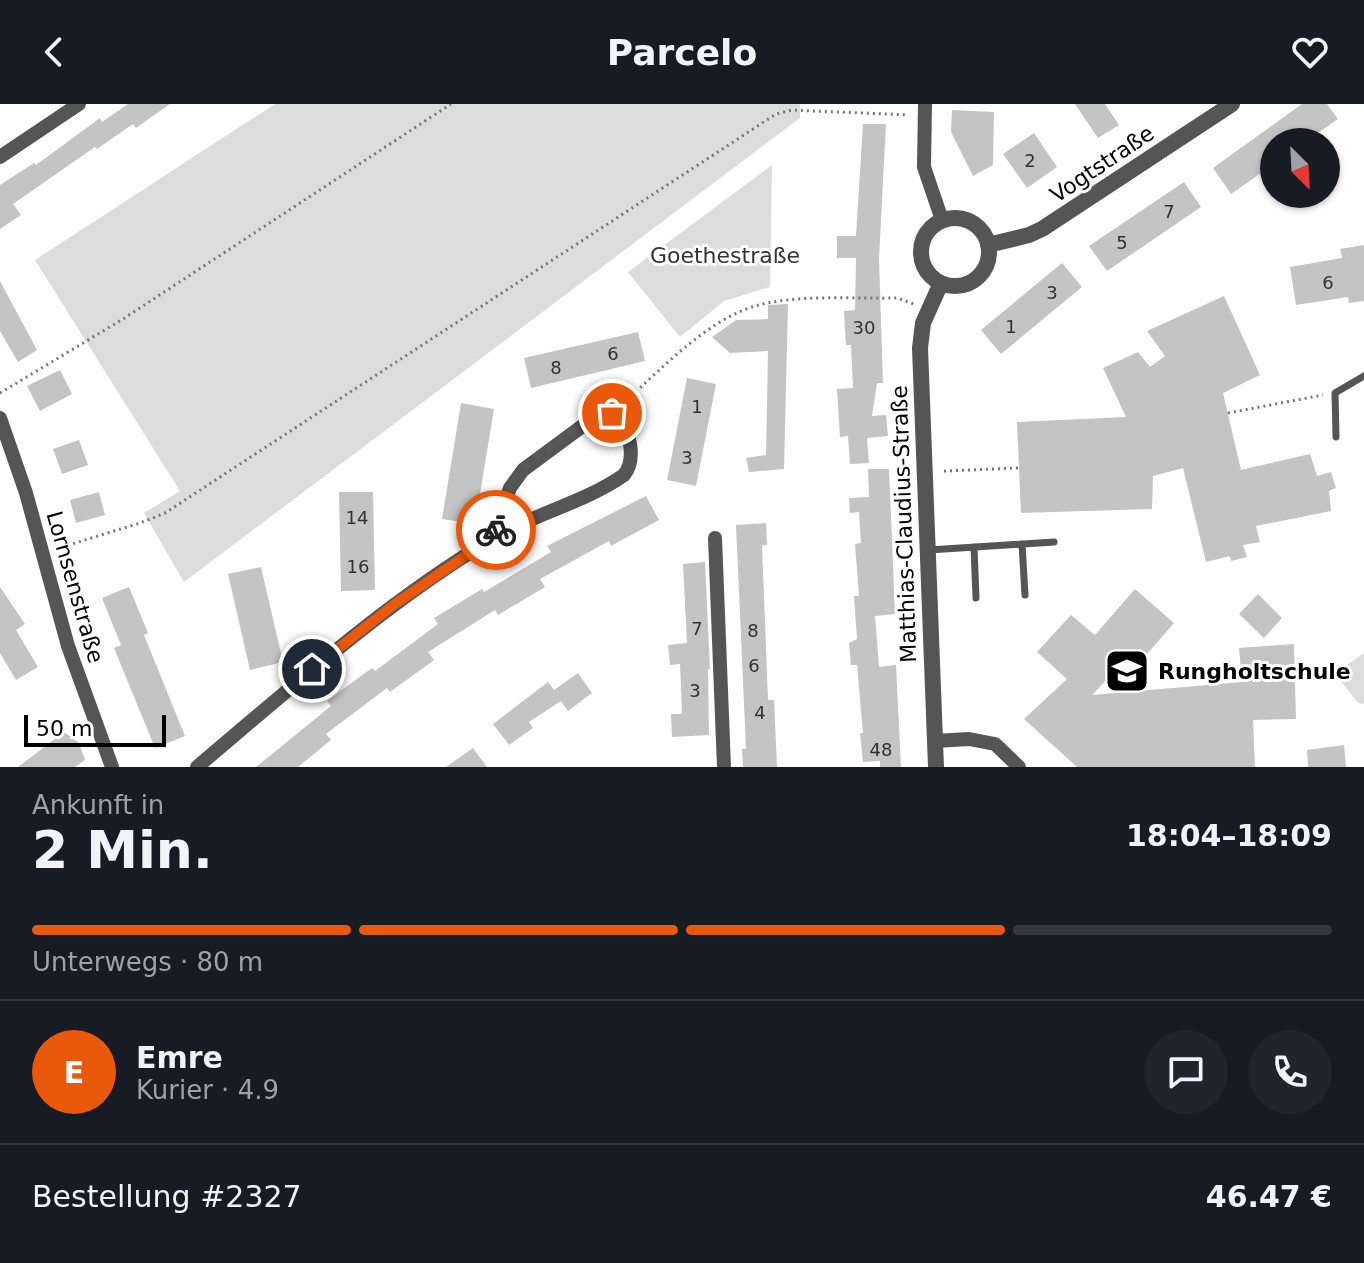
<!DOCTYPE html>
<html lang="de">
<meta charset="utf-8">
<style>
:root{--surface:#171b24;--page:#20242c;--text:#f1f3f6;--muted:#9ea1a6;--line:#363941;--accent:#ea580c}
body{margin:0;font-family:"DejaVu Sans",sans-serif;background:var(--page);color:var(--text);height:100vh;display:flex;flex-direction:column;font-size:30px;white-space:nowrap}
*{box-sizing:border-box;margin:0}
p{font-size:26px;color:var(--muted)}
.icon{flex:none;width:44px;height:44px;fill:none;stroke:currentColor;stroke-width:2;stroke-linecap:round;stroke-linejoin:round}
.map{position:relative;height:663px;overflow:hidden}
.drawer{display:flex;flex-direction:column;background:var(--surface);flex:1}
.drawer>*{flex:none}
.needle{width:52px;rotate:156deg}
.controls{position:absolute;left:1260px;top:24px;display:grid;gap:16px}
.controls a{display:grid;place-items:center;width:80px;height:80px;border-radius:50%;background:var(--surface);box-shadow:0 2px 6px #0004;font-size:40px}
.scale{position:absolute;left:24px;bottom:20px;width:142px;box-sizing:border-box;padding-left:8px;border:4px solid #000;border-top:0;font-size:22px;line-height:28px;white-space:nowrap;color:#000;-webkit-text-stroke:6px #fff;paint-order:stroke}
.pin{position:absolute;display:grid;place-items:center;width:68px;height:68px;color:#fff;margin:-34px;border:4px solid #fff;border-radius:50%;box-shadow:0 2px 8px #0007}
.courier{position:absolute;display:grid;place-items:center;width:80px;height:80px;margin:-40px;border:6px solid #ea580c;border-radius:50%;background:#fff;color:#222;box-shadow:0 2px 10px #0007}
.summary em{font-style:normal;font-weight:800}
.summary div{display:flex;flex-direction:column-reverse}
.summary{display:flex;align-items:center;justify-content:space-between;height:136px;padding:0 32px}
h1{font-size:52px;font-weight:800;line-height:60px}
.bar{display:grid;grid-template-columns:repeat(4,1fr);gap:12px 8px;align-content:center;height:96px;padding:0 32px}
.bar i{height:10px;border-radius:6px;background:var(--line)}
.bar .on{background:var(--accent)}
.bar p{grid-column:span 4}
.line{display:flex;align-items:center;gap:20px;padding:0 32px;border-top:2px solid var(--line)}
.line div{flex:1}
.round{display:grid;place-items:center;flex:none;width:84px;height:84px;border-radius:42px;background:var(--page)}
header{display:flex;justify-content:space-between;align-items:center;height:104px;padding:0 32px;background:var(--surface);font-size:36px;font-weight:800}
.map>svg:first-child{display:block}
.green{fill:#dcdcdc}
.building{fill:#c4c4c4}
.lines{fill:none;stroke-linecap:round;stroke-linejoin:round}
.path{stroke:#777;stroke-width:3;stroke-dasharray:2 4;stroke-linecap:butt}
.service{stroke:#555;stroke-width:7}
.minor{stroke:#555;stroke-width:14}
.tertiary{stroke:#555;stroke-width:16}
.done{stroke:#595959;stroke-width:8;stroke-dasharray:0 14.4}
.route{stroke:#ea580c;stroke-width:10}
.labels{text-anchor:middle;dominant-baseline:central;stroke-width:6;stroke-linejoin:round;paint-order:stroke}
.number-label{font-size:18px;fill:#313131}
.street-label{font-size:22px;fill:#000;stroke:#fff}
.park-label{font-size:22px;fill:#333;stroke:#fff}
.poi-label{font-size:22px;font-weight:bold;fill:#000;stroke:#fff;text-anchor:start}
</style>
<header><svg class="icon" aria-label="back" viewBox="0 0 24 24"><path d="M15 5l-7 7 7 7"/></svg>Parcelo<svg class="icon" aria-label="heart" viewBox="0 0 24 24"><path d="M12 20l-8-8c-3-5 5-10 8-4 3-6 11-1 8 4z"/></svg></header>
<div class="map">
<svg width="1364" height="663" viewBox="0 0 1364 663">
<rect width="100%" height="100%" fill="#fff"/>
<!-- green -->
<path class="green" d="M 275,0 L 800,0 L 800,14 L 184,478 L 144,409 L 180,387 L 35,156 Z
M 772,61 L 770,183 L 724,197 L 680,233 L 628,168 Z
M 1364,549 L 1364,600 L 1358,599 L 1335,569 Z"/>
<!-- building -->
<path class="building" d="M 128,0 L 170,0 L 136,24 L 133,20 L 97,45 L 95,43 L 13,100 L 21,111 L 0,125 L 0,81 L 34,59 L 36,61 L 100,14 L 102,18 Z
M 1075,0 L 1105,0 L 1119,21 L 1098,34 Z
M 1302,0 L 1327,0 L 1338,15 L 1305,38 L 1274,38 L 1274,60 L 1231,90 L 1213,64 Z
M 952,6 L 994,8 L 993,61 L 973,72 L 951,28 Z
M 863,20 L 886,20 L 879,155 L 883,279 L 877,279 L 872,312 L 886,311 L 888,332 L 867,334 L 869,359 L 850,360 L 848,332 L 840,333 L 837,285 L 853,284 L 851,241 L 846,241 L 844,207 L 855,206 L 856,154 L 837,154 L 837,132 L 856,132 Z
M 1034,29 L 1057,63 L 1027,84 L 1003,50 Z
M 1184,78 L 1201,103 L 1107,167 L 1089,142 Z
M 1364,141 L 1364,197 L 1349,199 L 1348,193 L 1296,201 L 1290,163 L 1342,154 L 1340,145 Z
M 1062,159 L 1082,183 L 1001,250 L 981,226 Z
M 0,177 L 37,246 L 18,258 L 0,227 Z
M 1224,192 L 1260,271 L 1223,289 L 1241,366 L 1310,350 L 1317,372 L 1331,368 L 1336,384 L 1329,387 L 1331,407 L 1256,422 L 1260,438 L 1243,441 L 1247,453 L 1231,457 L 1230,452 L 1206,458 L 1183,364 L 1153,372 L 1152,405 L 1021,409 L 1017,318 L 1126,313 L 1103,264 L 1138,248 L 1150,263 L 1165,252 L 1147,227 Z
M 788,200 L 784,365 L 749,368 L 746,354 L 766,351 L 768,247 L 730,249 L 712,233 L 736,216 L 768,215 L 768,201 Z
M 638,228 L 645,257 L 531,284 L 524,254 Z
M 60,266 L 72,290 L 40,307 L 27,282 Z
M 687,274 L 716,280 L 696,382 L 667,376 Z
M 461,299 L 494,305 L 475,420 L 442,415 Z
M 79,336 L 88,361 L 62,370 L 53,345 Z
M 868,365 L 889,365 L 895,510 L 875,512 L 879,563 L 896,561 L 901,663 L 880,663 L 880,657 L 863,658 L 860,629 L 863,629 L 857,561 L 851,561 L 849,539 L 857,535 L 854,492 L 859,492 L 855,440 L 861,439 L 859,408 L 850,409 L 849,394 L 869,393 Z
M 99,388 L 105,411 L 76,419 L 70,396 Z
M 339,388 L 373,388 L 375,486 L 341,487 Z
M 646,392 L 659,416 L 611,442 L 609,437 L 540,475 L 545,483 L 498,511 L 495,506 L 428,548 L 434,556 L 390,588 L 387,584 L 326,630 L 331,636 L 298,663 L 256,663 L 331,602 L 327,597 L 372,564 L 375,567 L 438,520 L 434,514 L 482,485 L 484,488 L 551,448 L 547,442 Z
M 766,419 L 767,441 L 762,441 L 768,596 L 774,596 L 777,663 L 743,663 L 742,645 L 746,645 L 736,421 Z
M 705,458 L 710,565 L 708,565 L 709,631 L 672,633 L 671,610 L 682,610 L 680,560 L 670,561 L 668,541 L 687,539 L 683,460 Z
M 261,463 L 283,558 L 250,566 L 228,470 Z
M 0,483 L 25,520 L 16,526 L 38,563 L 16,576 L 0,549 Z
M 129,483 L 148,529 L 144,531 L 185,632 L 155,644 L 114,544 L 121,541 L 102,494 Z
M 1135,485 L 1174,519 L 1140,558 L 1131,550 L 1092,591 L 1242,578 L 1239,544 L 1294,540 L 1296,615 L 1253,616 L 1255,663 L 1077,663 L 1024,615 L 1067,575 L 1037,548 L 1071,511 L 1095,531 Z
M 1258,490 L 1282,514 L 1264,534 L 1239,510 Z
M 578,569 L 592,589 L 568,607 L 561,597 L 529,618 L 533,624 L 509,641 L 493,620 L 548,578 L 554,586 Z
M 64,628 L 79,639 L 85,656 L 75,663 L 18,663 Z
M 1344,641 L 1346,663 L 1308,663 L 1307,646 Z
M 473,644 L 487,663 L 446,663 Z"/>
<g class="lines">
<!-- path -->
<path class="path" d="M 0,289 L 123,215 L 451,0
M 627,296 C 663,263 708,216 755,202 C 797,190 853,195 897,194 L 914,200
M 1228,309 L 1323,291
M 944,367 L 1019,364
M 56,445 L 140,419 L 165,409 L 776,10 L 792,6 L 908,11"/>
<!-- service -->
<path class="service" d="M 1336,333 L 1335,289 L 1364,272
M 1022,440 L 1025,491
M 974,443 L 976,494
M 929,446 L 1054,438"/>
<!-- minor -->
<path class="minor" d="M 925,0 L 924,63 L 942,116
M 0,53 L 79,0
M 0,314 L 26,389 L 68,542 L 112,663
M 715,434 L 724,663
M 935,637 L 969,635 L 995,640 L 1019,663
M 197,663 C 292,583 385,499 492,435 C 533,410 584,399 624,371 C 637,355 629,328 620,312 L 612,309 L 596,312 L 523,366 L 510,384 L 493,433"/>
<!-- tertiary -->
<path class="tertiary" d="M921 148a34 34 0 1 1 68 0a34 34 0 1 1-68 0Z
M 988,141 L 1029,131 L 1042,125 L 1232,0
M 936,663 L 920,244 L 923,219 L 941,179"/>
</g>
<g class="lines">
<!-- done -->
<path class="done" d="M 496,426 C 501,409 505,388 515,374 C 529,355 590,311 612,309"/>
<!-- route -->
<path class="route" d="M 312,565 L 395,500 L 493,433 L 496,426"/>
</g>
<!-- icons -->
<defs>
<g id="school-square" transform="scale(2.3)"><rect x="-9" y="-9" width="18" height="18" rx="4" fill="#000" stroke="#fff"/><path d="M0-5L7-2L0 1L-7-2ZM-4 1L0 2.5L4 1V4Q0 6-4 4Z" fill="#fff"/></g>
</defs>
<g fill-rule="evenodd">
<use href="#school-square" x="1127" y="567"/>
</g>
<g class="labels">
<!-- number labels -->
<g class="number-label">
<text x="1030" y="56">2</text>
<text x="1169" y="107">7</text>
<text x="1122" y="138">5</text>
<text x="1328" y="178">6</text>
<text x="1052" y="188">3</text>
<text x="1011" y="222">1</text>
<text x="864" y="223">30</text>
<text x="613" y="249">6</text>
<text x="556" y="263">8</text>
<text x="697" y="302">1</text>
<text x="687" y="353">3</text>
<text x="357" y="413">14</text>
<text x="358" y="462">16</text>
<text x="697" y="524">7</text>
<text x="753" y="526">8</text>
<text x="754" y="561">6</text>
<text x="695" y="586">3</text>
<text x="760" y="608">4</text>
<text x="881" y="645">48</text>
</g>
<!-- street labels -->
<g class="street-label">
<text transform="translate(1102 60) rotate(-34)">Vogtstraße</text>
<text transform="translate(904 420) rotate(-92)">Matthias-Claudius-Straße</text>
<text transform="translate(75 483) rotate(74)">Lornsenstraße</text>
</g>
<!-- park labels -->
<g class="park-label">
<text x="725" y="151">Goethestraße</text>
</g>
<!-- poi labels -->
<g class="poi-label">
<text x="1158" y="567">Rungholtschule</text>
</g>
</g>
</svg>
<div class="controls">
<a><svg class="needle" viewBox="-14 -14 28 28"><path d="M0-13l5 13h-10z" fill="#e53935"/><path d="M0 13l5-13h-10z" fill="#9ea1a6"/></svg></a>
</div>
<div class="scale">50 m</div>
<div class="pin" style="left:612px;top:309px;background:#ea580c"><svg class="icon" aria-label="bag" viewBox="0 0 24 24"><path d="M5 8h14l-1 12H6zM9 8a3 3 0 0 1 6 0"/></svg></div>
<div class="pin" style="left:312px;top:565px;background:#1f2937"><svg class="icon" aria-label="home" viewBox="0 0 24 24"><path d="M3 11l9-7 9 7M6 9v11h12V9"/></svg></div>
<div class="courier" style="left:496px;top:426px"><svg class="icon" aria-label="bike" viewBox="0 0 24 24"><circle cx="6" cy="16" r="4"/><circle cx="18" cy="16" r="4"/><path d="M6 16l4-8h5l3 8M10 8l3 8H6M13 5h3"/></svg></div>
</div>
<section class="drawer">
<div class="summary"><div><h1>2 Min.</h1><p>Ankunft in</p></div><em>18:04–18:09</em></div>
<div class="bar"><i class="on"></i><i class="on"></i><i class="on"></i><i></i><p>Unterwegs · 80 m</p></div>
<div class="line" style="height:144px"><b class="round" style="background:var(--accent);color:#fff">E</b><div><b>Emre</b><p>Kurier · 4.9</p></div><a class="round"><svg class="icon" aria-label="chat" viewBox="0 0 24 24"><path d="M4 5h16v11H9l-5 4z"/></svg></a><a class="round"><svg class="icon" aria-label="phone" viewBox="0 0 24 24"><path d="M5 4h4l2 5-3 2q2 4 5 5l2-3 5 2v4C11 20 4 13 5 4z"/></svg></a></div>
<div class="line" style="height:104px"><div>Bestellung #2327</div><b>46.47 €</b></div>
</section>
